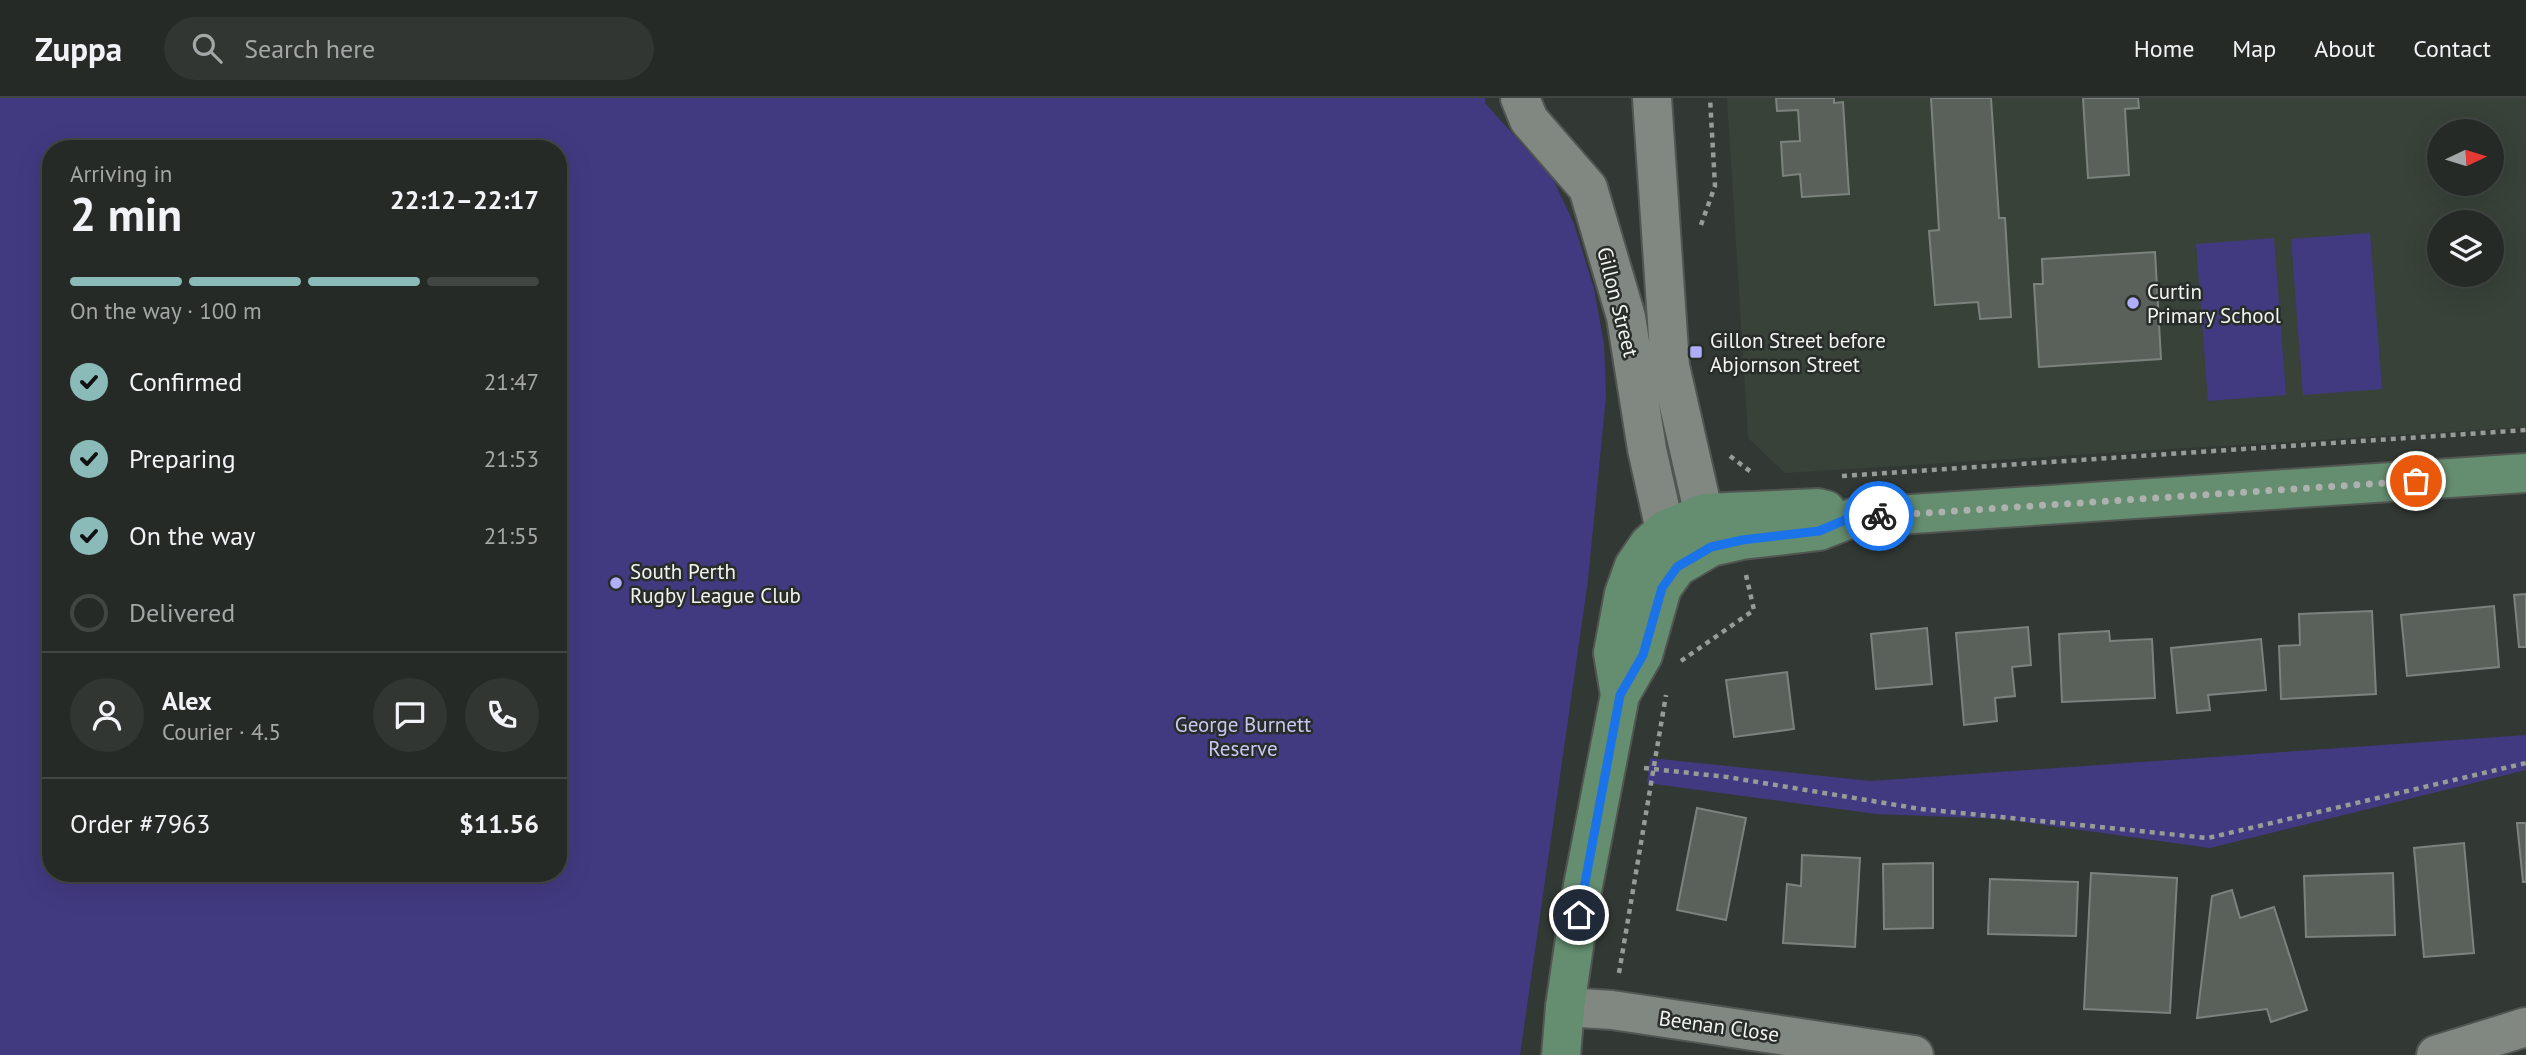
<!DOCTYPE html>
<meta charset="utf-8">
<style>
:root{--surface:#262a26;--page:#323632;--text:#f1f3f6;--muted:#a4a7a7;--line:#424643;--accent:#8bbbb9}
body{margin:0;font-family:"PT Sans",sans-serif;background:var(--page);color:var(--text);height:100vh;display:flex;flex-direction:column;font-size:26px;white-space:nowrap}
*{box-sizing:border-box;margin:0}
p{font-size:23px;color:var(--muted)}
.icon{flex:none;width:38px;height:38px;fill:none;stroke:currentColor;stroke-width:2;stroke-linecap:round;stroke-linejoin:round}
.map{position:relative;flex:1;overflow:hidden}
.sheet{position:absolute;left:42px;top:42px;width:525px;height:742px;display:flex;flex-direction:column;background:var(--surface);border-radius:28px;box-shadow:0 7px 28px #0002,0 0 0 2px var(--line)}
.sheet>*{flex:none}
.needle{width:46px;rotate:86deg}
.buttons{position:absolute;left:2427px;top:21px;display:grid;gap:14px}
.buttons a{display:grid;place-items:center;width:77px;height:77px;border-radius:50%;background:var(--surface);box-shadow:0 7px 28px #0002,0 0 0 2px var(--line);font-size:35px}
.pin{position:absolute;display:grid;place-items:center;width:60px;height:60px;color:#fff;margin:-30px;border:4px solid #fff;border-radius:50%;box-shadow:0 2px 7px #0007}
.courier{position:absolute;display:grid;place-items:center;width:70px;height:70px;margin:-35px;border:5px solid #1a73e8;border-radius:50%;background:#fff;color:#222;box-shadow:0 2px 9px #0007}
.head em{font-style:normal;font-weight:600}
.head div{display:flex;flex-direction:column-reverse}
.head{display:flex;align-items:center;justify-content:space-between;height:119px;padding:0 28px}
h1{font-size:46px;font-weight:600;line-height:52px}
.bar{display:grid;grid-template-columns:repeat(4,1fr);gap:10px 7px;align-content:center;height:84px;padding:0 28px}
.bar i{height:9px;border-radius:5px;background:var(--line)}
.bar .active{background:var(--accent)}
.bar p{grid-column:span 4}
.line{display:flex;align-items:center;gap:18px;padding:0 28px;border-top:2px solid var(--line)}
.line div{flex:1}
.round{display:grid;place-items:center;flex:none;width:74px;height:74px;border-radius:37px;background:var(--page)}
ol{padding:0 28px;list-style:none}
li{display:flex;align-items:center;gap:21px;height:77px}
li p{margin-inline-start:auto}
li .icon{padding:7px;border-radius:50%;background:var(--accent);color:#111;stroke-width:4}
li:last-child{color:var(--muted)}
li i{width:38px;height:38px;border:4px solid var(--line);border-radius:50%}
header{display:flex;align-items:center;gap:42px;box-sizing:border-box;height:98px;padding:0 35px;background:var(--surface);border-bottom:2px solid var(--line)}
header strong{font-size:33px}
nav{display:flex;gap:38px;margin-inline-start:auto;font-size:24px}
.search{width:490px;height:63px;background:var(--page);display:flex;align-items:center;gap:18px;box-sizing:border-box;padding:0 24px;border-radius:38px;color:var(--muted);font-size:26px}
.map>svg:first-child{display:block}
.built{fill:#384239;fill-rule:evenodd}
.green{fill:#423a81;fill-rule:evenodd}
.building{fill:#5a605a;stroke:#7c827d;stroke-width:2}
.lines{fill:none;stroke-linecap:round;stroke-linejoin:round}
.street-casing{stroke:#525652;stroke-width:42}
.secondary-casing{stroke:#525652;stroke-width:42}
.path{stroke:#979c98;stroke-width:4.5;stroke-dasharray:5 5;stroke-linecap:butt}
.street{stroke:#818781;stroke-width:38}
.secondary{stroke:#658d6f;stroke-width:38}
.done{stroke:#aeb2ae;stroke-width:7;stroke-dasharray:0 12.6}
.route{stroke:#1a73e8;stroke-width:9}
.poi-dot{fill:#b0aefa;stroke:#282d29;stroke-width:2.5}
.labels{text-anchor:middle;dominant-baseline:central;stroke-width:5;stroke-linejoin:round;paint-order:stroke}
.poi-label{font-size:21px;fill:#f1f4f1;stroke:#282d29;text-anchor:start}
.street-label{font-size:21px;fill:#f1f4f1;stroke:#282d29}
.park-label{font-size:21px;fill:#c8c8f5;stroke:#282d29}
</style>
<header>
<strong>Zuppa</strong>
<div class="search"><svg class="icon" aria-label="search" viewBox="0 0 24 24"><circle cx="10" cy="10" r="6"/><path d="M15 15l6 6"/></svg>Search here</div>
<nav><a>Home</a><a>Map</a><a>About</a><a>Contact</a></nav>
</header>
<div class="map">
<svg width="2526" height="957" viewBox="0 0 2526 957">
<rect width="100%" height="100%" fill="#323833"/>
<!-- built -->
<path class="built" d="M 1727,0 L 2526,0 L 2526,329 L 1785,375 L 1748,340 ZM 2440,33 L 2492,33 L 2492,86 L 2440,86 ZM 2440,124 L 2492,124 L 2492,177 L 2440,177 Z"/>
<!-- green -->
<path class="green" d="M 0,0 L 1485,0 L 1485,5 L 1553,81 L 1574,126 L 1594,191 L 1604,246 L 1606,298 L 1588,482 L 1520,957 L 0,957 ZM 51,51 L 558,51 L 558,775 L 51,775 Z
M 2370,135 L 2382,291 L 2303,297 L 2291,141 Z
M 2274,140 L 2286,297 L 2208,303 L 2196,146 Z
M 2526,637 L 2526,672 L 2210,750 L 2002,721 L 1876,716 L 1647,685 L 1650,660 L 1871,683 Z"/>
<!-- building -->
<path class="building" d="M 1776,0 L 1834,0 L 1834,5 L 1843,4 L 1849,96 L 1802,99 L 1800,76 L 1783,78 L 1781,44 L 1800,43 L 1798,12 L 1777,13 Z
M 1931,0 L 1991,0 L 1999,120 L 2005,120 L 2011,219 L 1980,221 L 1978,204 L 1935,207 L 1929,133 L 1939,132 Z
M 2083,0 L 2138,0 L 2139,10 L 2125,11 L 2129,77 L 2088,80 Z
M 2155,154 L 2161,261 L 2039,269 L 2034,186 L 2043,186 L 2042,161 Z
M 2526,496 L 2526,549 L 2519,549 L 2514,497 Z
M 2494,508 L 2499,569 L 2407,578 L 2401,517 Z
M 2372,513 L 2376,596 L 2281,601 L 2279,548 L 2300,547 L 2299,516 Z
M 2028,529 L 2031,567 L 2012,569 L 2015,598 L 1995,600 L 1997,623 L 1964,627 L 1956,535 Z
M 1927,530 L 1932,586 L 1876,591 L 1871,536 Z
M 2109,533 L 2110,543 L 2152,541 L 2155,600 L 2062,604 L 2059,536 Z
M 2261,541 L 2266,592 L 2208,597 L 2210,612 L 2177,615 L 2171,550 Z
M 1787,574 L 1794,631 L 1734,639 L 1726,582 Z
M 1697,710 L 1746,720 L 1726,822 L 1677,812 Z
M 2517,725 L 2526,725 L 2526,784 L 2523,784 Z
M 2464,745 L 2474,855 L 2424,859 L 2414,750 Z
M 1802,757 L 1860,760 L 1855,849 L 1783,845 L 1787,786 L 1801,788 Z
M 1933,765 L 1933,830 L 1884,831 L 1883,766 Z
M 2091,775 L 2177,780 L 2170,915 L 2084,911 Z
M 2393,775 L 2395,837 L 2306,839 L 2304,778 Z
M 1990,781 L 2078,784 L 2076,838 L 1988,836 Z
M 2232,792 L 2240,820 L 2274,809 L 2307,912 L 2271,924 L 2267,911 L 2197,920 L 2212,798 Z"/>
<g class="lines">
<!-- street casing -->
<g class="street-casing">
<path id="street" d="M 1520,0 L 1529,22 L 1588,90 L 1626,219 L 1647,351 L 1665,432 L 1675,463
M 1652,0 L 1670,268 L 1711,448
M 1565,909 L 1612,912 L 1914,957
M 2436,957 L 2526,929"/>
</g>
<!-- secondary casing -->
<g class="secondary-casing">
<path id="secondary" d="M 1620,597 L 1613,555 L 1624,496 L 1634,468 L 1649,446 L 1665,432 L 1704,415 L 1818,410 L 1826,412
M 1561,957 L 1565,909 L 1582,793 L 1620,597 L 1643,557 L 1662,490 L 1677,469 L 1711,449 L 1742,442 L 1819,433 L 1852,420 L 2526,375"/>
</g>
<!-- path -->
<path class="path" d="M 1701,127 L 1715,88 L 1710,0
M 1730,358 L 1751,374
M 1842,378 L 2526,332
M 1681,563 L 1754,512 L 1746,477
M 1644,670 L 1727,679 L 1921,711 L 2208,740 L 2526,665
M 1619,875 L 1666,597"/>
<!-- street -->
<use href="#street" class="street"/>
<!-- secondary -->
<use href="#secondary" class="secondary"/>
</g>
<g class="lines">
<!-- done -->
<path class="done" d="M 1879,418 L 2416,383"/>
<!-- route -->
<path class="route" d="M 1579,817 L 1620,597 L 1643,557 L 1662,490 L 1677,469 L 1711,449 L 1742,442 L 1819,433 L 1852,419 L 1879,418"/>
</g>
<!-- markers -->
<g class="poi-dot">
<circle cx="2133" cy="205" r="7"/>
<rect x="1689" y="247" width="14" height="14" rx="3.5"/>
<circle cx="616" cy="485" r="7"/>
</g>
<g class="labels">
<!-- poi labels -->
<g class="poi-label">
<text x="2147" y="193">Curtin<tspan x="2147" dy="24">Primary School</tspan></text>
<text x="1710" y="242">Gillon Street before<tspan x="1710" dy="24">Abjornson Street</tspan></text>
<text x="630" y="473">South Perth<tspan x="630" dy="24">Rugby League Club</tspan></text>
</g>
<!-- street labels -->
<g class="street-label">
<text transform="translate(1618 204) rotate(76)">Gillon Street</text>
<text transform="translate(1719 928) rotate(8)">Beenan Close</text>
</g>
<!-- park labels -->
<g class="park-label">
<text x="1243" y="626">George Burnett<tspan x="1243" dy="24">Reserve</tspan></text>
</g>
</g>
</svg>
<div class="buttons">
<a><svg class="needle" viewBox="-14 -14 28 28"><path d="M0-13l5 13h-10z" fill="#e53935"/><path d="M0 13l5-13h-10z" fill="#a4a7a7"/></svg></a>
<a><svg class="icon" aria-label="layers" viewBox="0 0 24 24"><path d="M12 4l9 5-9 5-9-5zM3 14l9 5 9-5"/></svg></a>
</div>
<div class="pin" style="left:2416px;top:383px;background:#ea580c"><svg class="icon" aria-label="bag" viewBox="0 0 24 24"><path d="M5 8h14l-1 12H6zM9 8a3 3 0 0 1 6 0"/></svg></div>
<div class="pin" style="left:1579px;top:817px;background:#1f2937"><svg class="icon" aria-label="home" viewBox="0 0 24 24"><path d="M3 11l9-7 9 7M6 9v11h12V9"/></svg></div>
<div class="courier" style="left:1879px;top:418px"><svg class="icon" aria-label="bike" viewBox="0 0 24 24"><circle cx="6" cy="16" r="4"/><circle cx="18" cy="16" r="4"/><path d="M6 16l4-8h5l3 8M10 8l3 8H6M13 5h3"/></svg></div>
<section class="sheet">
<div class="head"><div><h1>2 min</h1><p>Arriving in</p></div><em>22:12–22:17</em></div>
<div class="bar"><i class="active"></i><i class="active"></i><i class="active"></i><i></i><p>On the way · 100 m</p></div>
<ol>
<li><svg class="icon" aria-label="check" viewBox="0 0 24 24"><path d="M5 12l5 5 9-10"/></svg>Confirmed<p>21:47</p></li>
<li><svg class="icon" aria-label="check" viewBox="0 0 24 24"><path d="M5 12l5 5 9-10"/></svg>Preparing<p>21:53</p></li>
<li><svg class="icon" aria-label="check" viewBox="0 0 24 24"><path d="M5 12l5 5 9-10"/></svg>On the way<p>21:55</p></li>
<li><i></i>Delivered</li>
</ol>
<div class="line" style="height:126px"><a class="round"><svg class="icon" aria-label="person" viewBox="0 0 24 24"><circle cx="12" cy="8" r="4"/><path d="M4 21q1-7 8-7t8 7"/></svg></a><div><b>Alex</b><p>Courier · 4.5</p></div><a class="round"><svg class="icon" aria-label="chat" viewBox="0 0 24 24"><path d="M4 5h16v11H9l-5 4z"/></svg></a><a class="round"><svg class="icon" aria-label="phone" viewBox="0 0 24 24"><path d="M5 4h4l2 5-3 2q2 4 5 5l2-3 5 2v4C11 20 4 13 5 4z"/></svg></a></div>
<div class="line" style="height:91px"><div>Order #7963</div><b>$11.56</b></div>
</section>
</div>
